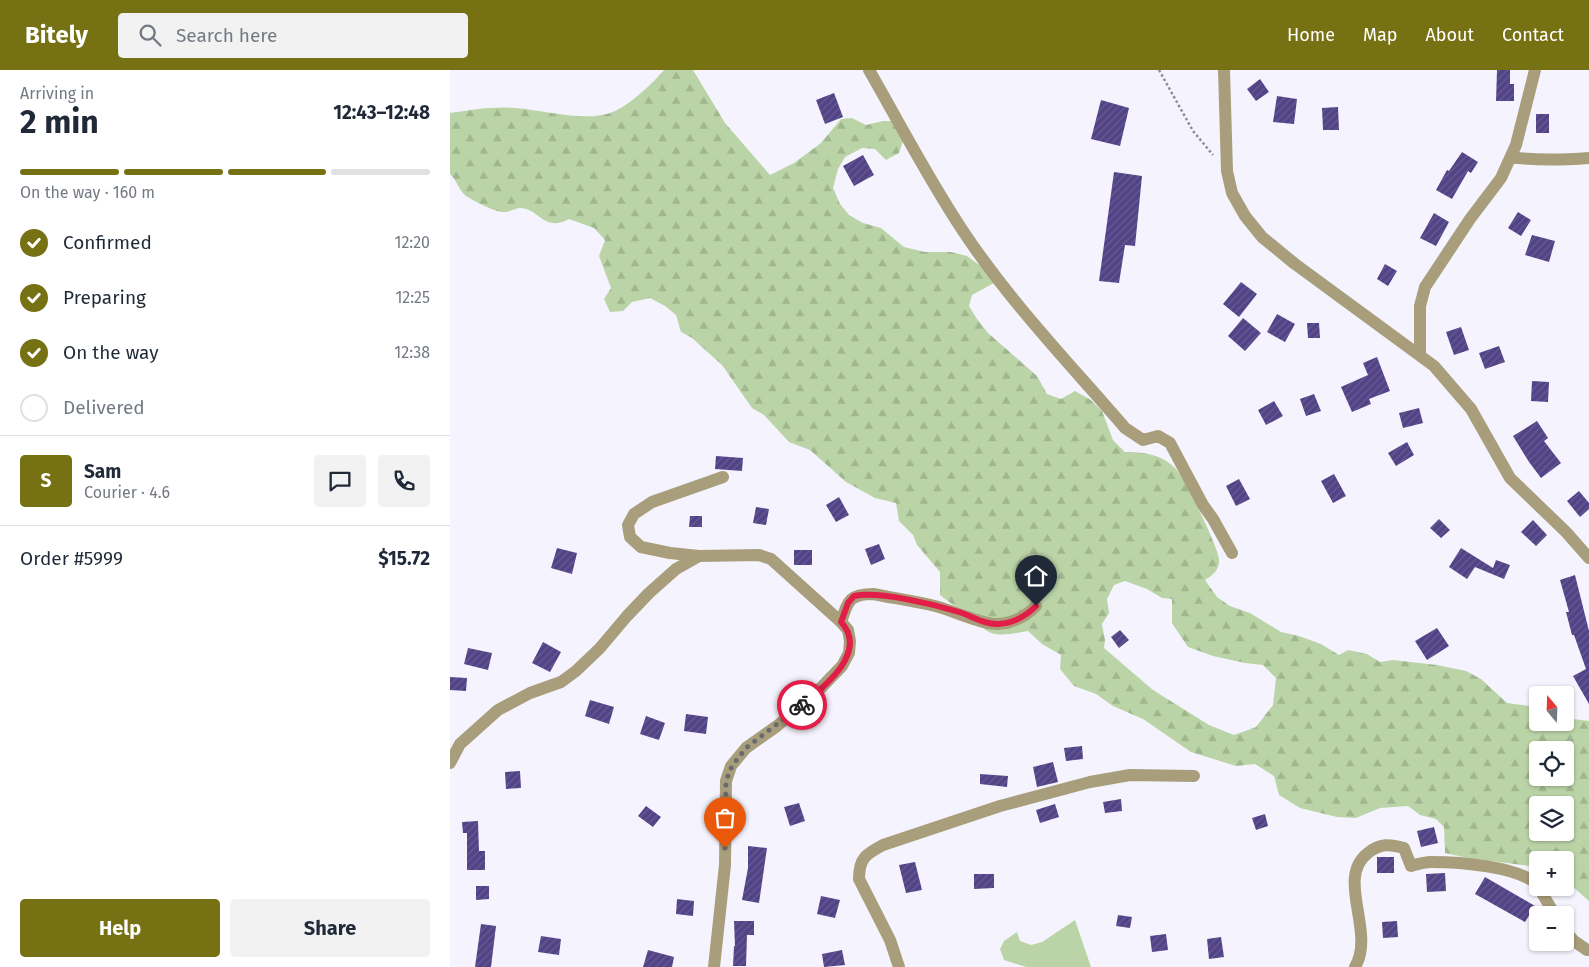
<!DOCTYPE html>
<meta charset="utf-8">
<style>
:root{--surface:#fff;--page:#f2f2f3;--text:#1f2937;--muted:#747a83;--line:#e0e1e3;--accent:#767113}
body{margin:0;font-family:"Fira Sans",sans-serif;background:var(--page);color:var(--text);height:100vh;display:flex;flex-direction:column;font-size:19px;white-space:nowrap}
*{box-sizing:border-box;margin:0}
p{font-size:16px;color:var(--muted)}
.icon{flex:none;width:28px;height:28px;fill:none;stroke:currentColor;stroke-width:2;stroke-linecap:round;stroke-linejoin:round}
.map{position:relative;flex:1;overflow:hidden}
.side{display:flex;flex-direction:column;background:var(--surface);width:450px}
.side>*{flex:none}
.needle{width:32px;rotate:341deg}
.controls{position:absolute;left:1079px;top:616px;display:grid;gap:10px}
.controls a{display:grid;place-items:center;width:45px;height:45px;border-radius:5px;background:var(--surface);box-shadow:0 1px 4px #0004;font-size:25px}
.pin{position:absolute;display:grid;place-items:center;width:42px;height:42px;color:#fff;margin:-51px -21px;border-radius:50% 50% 50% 0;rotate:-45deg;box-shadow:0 0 5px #0007}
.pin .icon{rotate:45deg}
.courier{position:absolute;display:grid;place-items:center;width:50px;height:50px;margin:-25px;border:4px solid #e11d48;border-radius:50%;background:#fff;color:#222;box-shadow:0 1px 6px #0007}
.head em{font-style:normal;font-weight:700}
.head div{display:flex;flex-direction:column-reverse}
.head{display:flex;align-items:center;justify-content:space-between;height:85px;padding:0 20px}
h1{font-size:32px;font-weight:700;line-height:38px}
.bar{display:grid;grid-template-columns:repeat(4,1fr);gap:8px 5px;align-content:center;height:60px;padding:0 20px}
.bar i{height:6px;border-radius:4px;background:var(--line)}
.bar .on{background:var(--accent)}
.bar p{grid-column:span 4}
.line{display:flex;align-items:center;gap:12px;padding:0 20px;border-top:1px solid var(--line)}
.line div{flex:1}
.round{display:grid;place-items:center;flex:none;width:52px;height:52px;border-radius:5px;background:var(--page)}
ol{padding:0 20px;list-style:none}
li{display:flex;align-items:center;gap:15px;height:55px}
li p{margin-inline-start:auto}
li .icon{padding:5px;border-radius:50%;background:var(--accent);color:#fff;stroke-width:4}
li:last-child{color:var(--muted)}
li i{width:28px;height:28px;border:2px solid var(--line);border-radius:50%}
.cta{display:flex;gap:10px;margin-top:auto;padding:10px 20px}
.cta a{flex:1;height:58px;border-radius:5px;background:var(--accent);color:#fff;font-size:20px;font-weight:700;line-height:58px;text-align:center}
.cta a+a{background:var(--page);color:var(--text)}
header{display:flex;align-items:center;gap:30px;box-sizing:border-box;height:70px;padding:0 25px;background:var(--accent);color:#fff}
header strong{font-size:24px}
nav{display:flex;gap:28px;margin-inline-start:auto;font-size:18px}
.search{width:350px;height:45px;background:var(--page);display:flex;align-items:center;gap:12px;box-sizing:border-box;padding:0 18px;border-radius:5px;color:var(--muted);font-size:19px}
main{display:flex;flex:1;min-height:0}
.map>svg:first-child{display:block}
.green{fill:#bbd4a7}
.forest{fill:url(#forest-firs);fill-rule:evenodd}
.building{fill:url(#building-hatch)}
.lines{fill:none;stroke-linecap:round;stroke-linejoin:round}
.path{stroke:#8d8c93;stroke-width:2.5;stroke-dasharray:2.5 2.5;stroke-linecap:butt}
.street{stroke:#a99e7c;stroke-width:12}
.done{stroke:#6b6a70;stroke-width:5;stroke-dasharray:0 9}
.route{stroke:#e11d48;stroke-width:6}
</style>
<header>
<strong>Bitely</strong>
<div class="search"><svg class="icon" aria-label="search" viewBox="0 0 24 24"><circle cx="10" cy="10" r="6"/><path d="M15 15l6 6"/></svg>Search here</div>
<nav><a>Home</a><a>Map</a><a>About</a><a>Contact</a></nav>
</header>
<main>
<section class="side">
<div class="head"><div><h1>2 min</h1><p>Arriving in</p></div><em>12:43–12:48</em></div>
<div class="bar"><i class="on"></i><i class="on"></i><i class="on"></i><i></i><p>On the way · 160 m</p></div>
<ol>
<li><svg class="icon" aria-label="check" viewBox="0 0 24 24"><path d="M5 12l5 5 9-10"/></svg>Confirmed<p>12:20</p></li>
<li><svg class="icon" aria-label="check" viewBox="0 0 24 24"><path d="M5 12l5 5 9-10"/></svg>Preparing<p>12:25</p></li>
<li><svg class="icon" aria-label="check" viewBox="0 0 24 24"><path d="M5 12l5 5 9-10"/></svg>On the way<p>12:38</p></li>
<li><i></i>Delivered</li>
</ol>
<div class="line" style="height:90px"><b class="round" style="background:var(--accent);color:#fff">S</b><div><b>Sam</b><p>Courier · 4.6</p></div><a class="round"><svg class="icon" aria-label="chat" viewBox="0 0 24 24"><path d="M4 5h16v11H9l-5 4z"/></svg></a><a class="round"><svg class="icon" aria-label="phone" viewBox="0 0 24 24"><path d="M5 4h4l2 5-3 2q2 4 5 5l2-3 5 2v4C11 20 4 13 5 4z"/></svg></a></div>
<div class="line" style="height:65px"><div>Order #5999</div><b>$15.72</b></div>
<div class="cta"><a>Help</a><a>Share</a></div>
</section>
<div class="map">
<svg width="1139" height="897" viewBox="0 0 1139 897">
<defs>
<pattern id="forest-firs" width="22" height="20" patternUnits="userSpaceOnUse" patternTransform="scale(1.25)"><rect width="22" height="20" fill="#bbd4a7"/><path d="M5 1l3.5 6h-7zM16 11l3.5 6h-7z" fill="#a0b68f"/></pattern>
<pattern id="building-hatch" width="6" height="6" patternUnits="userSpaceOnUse" patternTransform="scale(1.25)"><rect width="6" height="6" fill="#524387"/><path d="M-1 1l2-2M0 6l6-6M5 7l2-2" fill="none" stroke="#675b92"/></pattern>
</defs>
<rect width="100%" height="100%" fill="#f5f4fe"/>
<!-- green -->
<path class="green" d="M 625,850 L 641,897 L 576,897 L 554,890 L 550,879 L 554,871 L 567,862 L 570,871 L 581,875 L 592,872 Z"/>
<!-- forest -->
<path class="forest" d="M 214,0 L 243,0 L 275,53 L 320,105 L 344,93 L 371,73 L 391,49 L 402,48 L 416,55 L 433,51 L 442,51 L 454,68 L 449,83 L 436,90 L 425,79 L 412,78 L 395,87 L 388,99 L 383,118 L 390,134 L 399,145 L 413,153 L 431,158 L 454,177 L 475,182 L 501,182 L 517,186 L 532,197 L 544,213 L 522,225 L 519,236 L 527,249 L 538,263 L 587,306 L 597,324 L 611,329 L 625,321 L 641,330 L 652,341 L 663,370 L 675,382 C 693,382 711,384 725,398 C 734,406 768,477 769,489 C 770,499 763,505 755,510 L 767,527 L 780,536 L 800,543 L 831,562 L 849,566 L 871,574 L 889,585 L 898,580 L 917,584 L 930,592 L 943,590 L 987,595 L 1016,601 L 1031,609 L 1057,633 L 1087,637 L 1088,652 L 1115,652 L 1115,648 L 1139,651 L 1139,831 L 1115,810 L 1115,790 L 1088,790 L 1087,797 L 1018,788 L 995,783 L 994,757 L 986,749 L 970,745 L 958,736 L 930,738 L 906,748 L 887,747 L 850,738 L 829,725 L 824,706 L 805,694 L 786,696 L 741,682 L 693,649 L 663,636 L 646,624 L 624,616 L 610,599 L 611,585 L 592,574 L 578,561 C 565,563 541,570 532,556 C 530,553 529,548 528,545 L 503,535 L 490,525 L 490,502 L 467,475 L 463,465 L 449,451 L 446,433 L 425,428 L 396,412 L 360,380 L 339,372 L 314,345 L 302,338 L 272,295 L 242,268 L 231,262 L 226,245 L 215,236 L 200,228 L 182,232 L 173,241 L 160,242 L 154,229 L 161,218 L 149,186 L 155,170 L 144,158 L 119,149 C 94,163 89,138 70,138 C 65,138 60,142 55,142 C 46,143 24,131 16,126 C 9,121 7,110 0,104 L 0,43 C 21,40 43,36 65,38 C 93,40 134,52 160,43 C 178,37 202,14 214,0 ZM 675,511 L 697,519 L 712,528 L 722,529 L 722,553 L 738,577 L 763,586 L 795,593 L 813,595 L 826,608 L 823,635 L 806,657 L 784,665 L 759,655 L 703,620 L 654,578 L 655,570 L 652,554 L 659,543 L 657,529 L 664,515 ZM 1088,680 L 1115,680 L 1115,708 L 1088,708 ZM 1088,735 L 1115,735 L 1115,762 L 1088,762 Z"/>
<!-- building -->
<path class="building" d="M 1047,0 L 1060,0 L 1060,14 L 1064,14 L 1064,31 L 1046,31 Z
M 810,9 L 819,22 L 806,31 L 797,19 Z
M 384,23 L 393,47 L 375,54 L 366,30 Z
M 827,26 L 847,29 L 844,54 L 823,52 Z
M 651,30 L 679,38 L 670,76 L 641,69 Z
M 888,37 L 889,60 L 873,60 L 872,38 Z
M 1086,44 L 1099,44 L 1099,63 L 1086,63 Z
M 1012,82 L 1028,92 L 1021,103 L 1018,101 L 1002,129 L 986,120 L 997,100 L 999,101 Z
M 413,85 L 424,105 L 404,116 L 393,96 Z
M 664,102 L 692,106 L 685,176 L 675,175 L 669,213 L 649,211 Z
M 1068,142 L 1081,150 L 1071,166 L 1058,158 Z
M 984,143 L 999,152 L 986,176 L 970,168 Z
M 1082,165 L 1105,171 L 1099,192 L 1075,185 Z
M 935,194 L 947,201 L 938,216 L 927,209 Z
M 791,212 L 807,224 L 789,247 L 773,234 Z
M 827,244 L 845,254 L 835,272 L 817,262 Z
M 793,248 L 811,263 L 795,281 L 778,266 Z
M 857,253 L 869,253 L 870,268 L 858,268 Z
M 1011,257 L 1019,280 L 1004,285 L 996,262 Z
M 1049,276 L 1055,292 L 1035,299 L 1029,283 Z
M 927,287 L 940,321 L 919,329 L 921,334 L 902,342 L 891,317 L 918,305 L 913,293 Z
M 1082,311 L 1099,312 L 1098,332 L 1081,331 Z
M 864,324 L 871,341 L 856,346 L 850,329 Z
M 824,331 L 833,346 L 816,355 L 808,340 Z
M 969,338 L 973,353 L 953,358 L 949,343 Z
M 1087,351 L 1098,368 L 1094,371 L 1111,393 L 1091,408 L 1079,392 L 1063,366 Z
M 957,372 L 964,385 L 946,396 L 938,383 Z
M 266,386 L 293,388 L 292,401 L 265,399 Z
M 884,404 L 896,426 L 883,433 L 871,411 Z
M 789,409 L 800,429 L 786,436 L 776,416 Z
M 1129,421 L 1139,433 L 1139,439 L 1130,447 L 1117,431 Z
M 389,427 L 399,445 L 386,452 L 376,435 Z
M 306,437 L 319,439 L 316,455 L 303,453 Z
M 240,446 L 252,446 L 252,457 L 239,457 Z
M 989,449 L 1000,460 L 991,468 L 980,458 Z
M 1083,450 L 1097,465 L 1086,476 L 1071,462 Z
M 429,474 L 435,489 L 421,495 L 415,479 Z
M 107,478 L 127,483 L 122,504 L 101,498 Z
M 1011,478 L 1043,498 L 1046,490 L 1060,495 L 1054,509 L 1025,497 L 1017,509 L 999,497 Z
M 344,480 L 362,480 L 362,495 L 344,495 Z
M 1125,505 L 1139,561 L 1139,634 L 1123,606 L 1136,599 L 1124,565 L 1122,565 L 1116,542 L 1119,542 L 1110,510 Z
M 987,558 L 999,576 L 977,590 L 965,571 Z
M 670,560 L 679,570 L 669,578 L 661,567 Z
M 93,572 L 111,582 L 100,602 L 82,593 Z
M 18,578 L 42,583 L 38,600 L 14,594 Z
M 0,607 L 17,608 L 16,621 L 0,620 Z
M 140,630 L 164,637 L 159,654 L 135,646 Z
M 236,644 L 258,647 L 256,664 L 234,661 Z
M 196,646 L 215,653 L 209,670 L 190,664 Z
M 632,676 L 633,689 L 616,691 L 614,678 Z
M 603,692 L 608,712 L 587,717 L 583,697 Z
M 70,701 L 71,718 L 56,719 L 55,702 Z
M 530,704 L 558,706 L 557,717 L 530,714 Z
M 671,729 L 672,741 L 655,743 L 653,732 Z
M 349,733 L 355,751 L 340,756 L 334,737 Z
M 605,734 L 609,747 L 590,753 L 586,740 Z
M 196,736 L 211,747 L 203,757 L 188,746 Z
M 815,744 L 818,756 L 806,760 L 802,748 Z
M 28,751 L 29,781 L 35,781 L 35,800 L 17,800 L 17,763 L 13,763 L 12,752 Z
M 984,757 L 988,773 L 971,777 L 967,761 Z
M 298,776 L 317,778 L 309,833 L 292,830 L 298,798 Z
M 927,787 L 944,787 L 944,803 L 927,803 Z
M 465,792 L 472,820 L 456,823 L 449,795 Z
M 995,803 L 996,821 L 977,822 L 976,804 Z
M 524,804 L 544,804 L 544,818 L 524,819 Z
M 1035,807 L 1085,836 L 1075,852 L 1025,824 Z
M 26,816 L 39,816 L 39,829 L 26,830 Z
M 371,826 L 390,830 L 385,848 L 367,844 Z
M 227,829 L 244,831 L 243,846 L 226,844 Z
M 668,845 L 682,847 L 680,858 L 666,856 Z
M 284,851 L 304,851 L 304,865 L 297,865 L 296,896 L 283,896 L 284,876 L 285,876 Z
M 947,851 L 948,867 L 933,868 L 932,852 Z
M 31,854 L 46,856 L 41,897 L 25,897 Z
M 716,864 L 718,880 L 702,882 L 700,866 Z
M 91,866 L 111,869 L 109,885 L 88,882 Z
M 771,867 L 774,887 L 759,889 L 757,869 Z
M 198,880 L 224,887 L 222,897 L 193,897 Z
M 392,880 L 395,895 L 374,897 L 372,884 Z"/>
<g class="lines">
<!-- path -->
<path class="path" d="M 709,0 L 743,61 L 763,85"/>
<!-- street -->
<path class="street" d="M 419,0 C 450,54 479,110 513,161 C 560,232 620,294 675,358 L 693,370 L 708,366 L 720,373 L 753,435 L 763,449 L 782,483
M 774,0 L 777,101 L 782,123 L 795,146 L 812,167 L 845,194 L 984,296 L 1021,339 L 1060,408 L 1116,462 L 1139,488
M 1061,87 C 1088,91 1112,90 1139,88
M 970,285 L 970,236 L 975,217 L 1020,149 L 1051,108 L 1066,75 L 1085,0
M 391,552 C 398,531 399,524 423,524 C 443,528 464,531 485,536 C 502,540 533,555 548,554 C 564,553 576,546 586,536
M 0,693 L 10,674 L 48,640 L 80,623 L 111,612 L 126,601 L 150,578 L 177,546 L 199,523 L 226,499 L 249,486
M 1089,818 L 1105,845
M 1115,861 L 1124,871 L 1137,880
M 264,897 L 275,795 L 276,711 L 281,696 L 296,678 L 327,656 L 364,625 L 392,596 L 399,583 L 400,571 L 398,560 L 391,552 L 321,489 L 309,485 L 249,486 L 220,483 L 191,477 L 180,467 L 178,455 L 184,444 L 202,432 L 273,407
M 449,897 L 440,870 L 409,809 C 409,788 416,784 433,775 L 550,736 L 640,712 L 680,705 L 744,706
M 905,897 C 926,862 885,808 918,783 C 930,773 940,774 954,778 L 961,796 C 968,794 974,792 981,792 C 1008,792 1068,796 1088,815"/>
</g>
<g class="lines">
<!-- done -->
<path class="done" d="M 275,778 L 276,711 L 282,696 L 296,678 L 352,635"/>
<!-- route -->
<path class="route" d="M 352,635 C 374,617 419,582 391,552 L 398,533 L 404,526 C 429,521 483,534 509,542 C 522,546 535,555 549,554 C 564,553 576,546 586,536"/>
</g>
</svg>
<div class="controls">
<a><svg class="needle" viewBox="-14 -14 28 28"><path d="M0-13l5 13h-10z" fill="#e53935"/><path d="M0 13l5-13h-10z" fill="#747a83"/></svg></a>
<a><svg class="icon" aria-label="locate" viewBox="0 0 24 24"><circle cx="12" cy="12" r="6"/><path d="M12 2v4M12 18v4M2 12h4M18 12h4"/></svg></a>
<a><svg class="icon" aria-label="layers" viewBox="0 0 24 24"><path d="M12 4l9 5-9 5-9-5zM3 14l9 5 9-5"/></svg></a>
<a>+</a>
<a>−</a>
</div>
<div class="pin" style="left:275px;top:778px;background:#ea580c"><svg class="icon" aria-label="bag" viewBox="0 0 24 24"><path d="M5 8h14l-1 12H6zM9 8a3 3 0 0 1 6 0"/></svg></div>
<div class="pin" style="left:586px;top:536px;background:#1f2937"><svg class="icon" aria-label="home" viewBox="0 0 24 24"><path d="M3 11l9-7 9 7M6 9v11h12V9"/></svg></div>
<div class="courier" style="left:352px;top:635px"><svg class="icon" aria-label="bike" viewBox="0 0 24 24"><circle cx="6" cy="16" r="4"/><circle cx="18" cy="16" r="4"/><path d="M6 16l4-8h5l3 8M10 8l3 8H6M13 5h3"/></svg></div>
</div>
</main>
